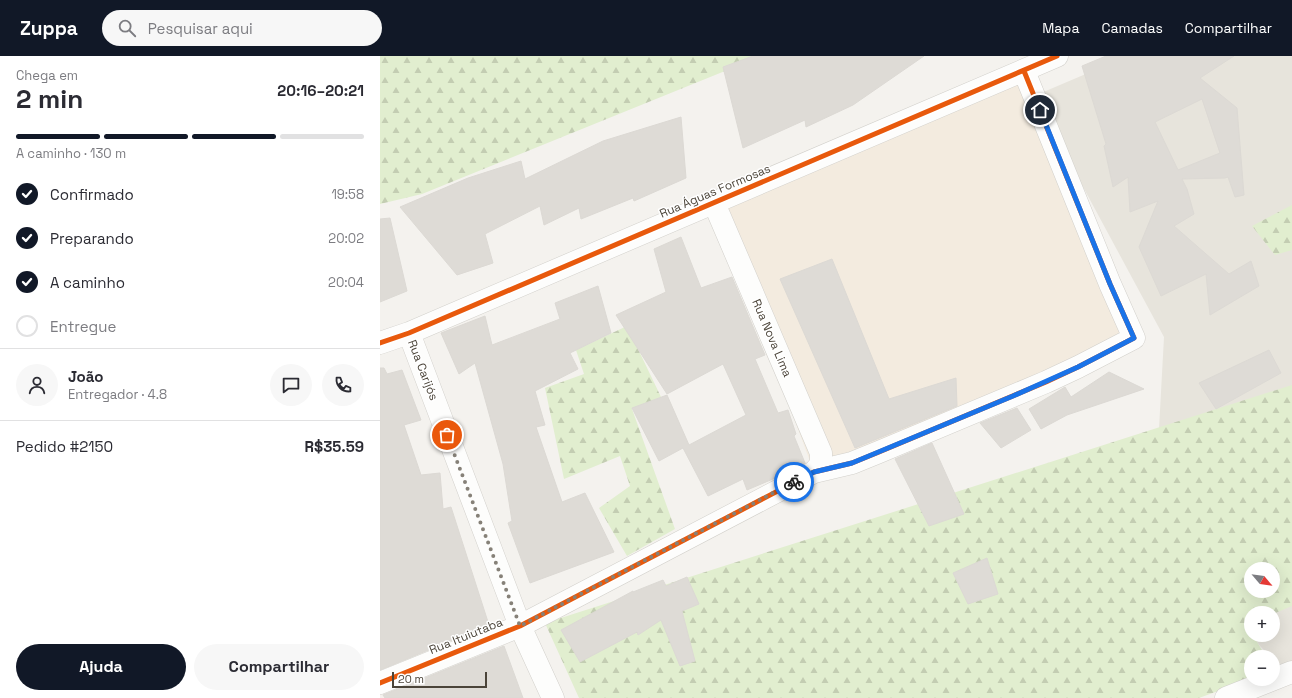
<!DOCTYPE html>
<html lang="pt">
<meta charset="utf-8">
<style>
:root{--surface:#fff;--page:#f7f7f7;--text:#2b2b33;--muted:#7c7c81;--line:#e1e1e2;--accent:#111827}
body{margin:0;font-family:"Space Grotesk",sans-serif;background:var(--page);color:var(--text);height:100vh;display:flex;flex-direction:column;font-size:15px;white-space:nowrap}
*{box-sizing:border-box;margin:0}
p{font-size:13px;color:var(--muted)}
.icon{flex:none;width:22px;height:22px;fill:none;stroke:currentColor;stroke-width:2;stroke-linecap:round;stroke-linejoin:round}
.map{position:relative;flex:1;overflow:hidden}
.sheet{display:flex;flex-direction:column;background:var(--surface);width:380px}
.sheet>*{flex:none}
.needle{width:26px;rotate:119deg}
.controls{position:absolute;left:864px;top:506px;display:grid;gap:8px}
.controls a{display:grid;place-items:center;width:36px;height:36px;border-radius:50%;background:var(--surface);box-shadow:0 4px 16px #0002;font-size:20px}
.scale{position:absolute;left:12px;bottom:10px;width:95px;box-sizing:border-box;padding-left:4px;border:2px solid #4b4439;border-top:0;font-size:11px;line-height:14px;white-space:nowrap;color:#4b4439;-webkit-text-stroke:3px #fff;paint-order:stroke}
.pin{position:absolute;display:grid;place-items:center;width:34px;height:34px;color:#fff;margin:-17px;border:2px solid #fff;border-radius:50%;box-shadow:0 1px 4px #0007}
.courier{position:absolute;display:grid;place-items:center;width:40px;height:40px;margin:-20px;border:3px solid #1a73e8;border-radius:50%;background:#fff;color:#222;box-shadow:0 1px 5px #0007}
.head em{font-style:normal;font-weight:700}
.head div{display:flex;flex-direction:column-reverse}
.head{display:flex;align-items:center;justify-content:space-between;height:68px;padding:0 16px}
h1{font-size:26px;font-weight:700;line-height:30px}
.bar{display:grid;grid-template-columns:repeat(4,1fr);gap:6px 4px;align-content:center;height:48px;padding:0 16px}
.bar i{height:5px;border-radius:3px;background:var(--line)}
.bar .current{background:var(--accent)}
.bar p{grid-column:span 4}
.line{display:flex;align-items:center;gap:10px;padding:0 16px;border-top:1px solid var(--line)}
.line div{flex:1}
.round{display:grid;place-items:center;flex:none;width:42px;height:42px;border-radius:21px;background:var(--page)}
ol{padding:0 16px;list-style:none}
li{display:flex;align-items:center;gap:12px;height:44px}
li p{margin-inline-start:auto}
li .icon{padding:4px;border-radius:50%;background:var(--accent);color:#fff;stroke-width:4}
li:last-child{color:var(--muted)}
li i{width:22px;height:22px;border:2px solid var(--line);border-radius:50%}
.action{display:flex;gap:8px;margin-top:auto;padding:8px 16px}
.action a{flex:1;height:46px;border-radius:24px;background:var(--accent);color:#fff;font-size:16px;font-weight:700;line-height:46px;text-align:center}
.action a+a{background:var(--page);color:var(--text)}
header{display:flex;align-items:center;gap:24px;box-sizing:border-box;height:56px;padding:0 20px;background:var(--accent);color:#fff}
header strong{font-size:19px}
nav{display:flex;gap:22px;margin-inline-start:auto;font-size:14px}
.search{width:280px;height:36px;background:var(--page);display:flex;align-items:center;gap:10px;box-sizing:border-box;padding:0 14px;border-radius:22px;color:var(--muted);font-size:15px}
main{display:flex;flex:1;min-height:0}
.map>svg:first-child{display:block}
.residential{fill:#e7e4dc;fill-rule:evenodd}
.commercial{fill:#f3ebdf}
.forest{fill:url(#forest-firs);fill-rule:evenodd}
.building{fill:#dedbd6;stroke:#dcd9d4;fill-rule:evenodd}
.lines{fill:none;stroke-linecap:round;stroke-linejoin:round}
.minor-casing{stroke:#d2d0cb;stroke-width:23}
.minor{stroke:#fdfdfc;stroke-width:22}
.cycleway-casing{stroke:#fff;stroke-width:8}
.cycleway{stroke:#e8590c;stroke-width:5}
.done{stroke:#868178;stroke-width:4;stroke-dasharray:0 7.2}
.route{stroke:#1a73e8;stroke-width:5}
.labels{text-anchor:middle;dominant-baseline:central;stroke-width:3;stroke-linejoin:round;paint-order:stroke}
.street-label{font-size:12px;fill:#4b4439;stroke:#fff}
</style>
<header>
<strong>Zuppa</strong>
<div class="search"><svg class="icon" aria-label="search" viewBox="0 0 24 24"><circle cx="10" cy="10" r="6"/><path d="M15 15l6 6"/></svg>Pesquisar aqui</div>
<nav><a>Mapa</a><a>Camadas</a><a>Compartilhar</a></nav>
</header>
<main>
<section class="sheet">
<div class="head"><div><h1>2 min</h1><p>Chega em</p></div><em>20:16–20:21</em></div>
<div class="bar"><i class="current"></i><i class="current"></i><i class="current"></i><i></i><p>A caminho · 130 m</p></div>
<ol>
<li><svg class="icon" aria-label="check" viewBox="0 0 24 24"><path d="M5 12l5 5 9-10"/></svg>Confirmado<p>19:58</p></li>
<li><svg class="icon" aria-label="check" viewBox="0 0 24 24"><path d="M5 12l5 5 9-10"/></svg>Preparando<p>20:02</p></li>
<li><svg class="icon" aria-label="check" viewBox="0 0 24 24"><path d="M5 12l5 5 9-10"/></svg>A caminho<p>20:04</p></li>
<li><i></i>Entregue</li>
</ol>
<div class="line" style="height:72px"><a class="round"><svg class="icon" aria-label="person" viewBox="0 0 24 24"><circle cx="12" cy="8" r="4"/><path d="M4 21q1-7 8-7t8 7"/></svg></a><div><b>João</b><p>Entregador · 4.8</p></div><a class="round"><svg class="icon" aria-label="chat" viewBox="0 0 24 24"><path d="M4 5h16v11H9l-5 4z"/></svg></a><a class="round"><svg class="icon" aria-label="phone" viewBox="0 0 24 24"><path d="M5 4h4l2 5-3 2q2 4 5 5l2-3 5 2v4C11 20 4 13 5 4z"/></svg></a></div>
<div class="line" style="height:52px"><div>Pedido #2150</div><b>R$35.59</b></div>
<div class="action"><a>Ajuda</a><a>Compartilhar</a></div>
</section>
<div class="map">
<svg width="912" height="642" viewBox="0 0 912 642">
<defs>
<pattern id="forest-firs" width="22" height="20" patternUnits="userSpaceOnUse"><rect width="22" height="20" fill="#e1eecf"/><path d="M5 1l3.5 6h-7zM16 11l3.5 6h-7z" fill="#c3cdb2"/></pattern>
</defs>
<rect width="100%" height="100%" fill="#f4f2ee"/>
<!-- residential -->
<path class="residential" d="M 748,0 L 912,0 L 912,615 L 908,618 L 912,629 L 908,618 L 893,603 L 893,601 L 891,601 L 879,589 L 873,579 L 893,579 L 893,557 L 871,557 L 871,576 L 776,428 L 784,281 L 654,40 ZM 871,513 L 893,513 L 893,535 L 871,535 Z"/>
<!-- commercial -->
<path class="commercial" d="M 644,15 L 754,282 L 434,416 L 334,147 Z"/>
<!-- forest -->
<path class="forest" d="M 0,0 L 382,0 L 42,138 L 0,148 Z
M 912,149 L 912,194 L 895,199 L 872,170 Z
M 247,270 L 281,341 L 252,353 L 295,473 L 247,500 L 219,452 L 250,430 L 240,400 L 184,423 L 165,332 L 204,318 L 196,294 Z
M 912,329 L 912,550 L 893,558 L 893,557 L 871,557 L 871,568 L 868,569 L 871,575 L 871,579 L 873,579 L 886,601 L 871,601 L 871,623 L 819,642 L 199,642 L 165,567 ZM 871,513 L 893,513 L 893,535 L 871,535 Z"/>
<!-- building -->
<path class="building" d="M 373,0 L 544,0 L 473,49 L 426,71 L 425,64 L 363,92 L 343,11 Z
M 726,0 L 854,0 L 820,22 L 857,52 L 864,139 L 855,141 L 848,121 L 845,122 L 802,123 L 807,133 L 814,158 L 794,170 L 849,218 L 871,205 L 879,230 L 830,259 L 826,218 L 781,240 L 759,191 L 778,145 L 750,156 L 748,121 L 733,131 L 724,90 L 726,88 L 702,10 ZM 822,43 L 840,97 L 798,114 L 775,66 Z
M 301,61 L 306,122 L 254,145 L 253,142 L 201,163 L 199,152 L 164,169 L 160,150 L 105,178 L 113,207 L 77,219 L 20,151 L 88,122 L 141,105 L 145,123 L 223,85 Z
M 10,162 L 27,235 L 0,246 L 0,163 Z
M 301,181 L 321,232 L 352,221 L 385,299 L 375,303 L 398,357 L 408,354 L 416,378 L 414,380 L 425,407 L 400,420 L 367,434 L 363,423 L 328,440 L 303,392 L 279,405 L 252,352 L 287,339 L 309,389 L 366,359 L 343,308 L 287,338 L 236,259 L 286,236 L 274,193 Z
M 452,203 L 509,343 L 576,322 L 577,350 L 475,392 L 400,223 Z
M 218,230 L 231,277 L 190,297 L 198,313 L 155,335 L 165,369 L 156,371 L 182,446 L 205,437 L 234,496 L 150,527 L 128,467 L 132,465 L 123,408 L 95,307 L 79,318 L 61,277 L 105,260 L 112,289 L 180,263 L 175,247 Z
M 889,294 L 901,317 L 836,353 L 819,327 Z
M 0,312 L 4,312 L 7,318 L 22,314 L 41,364 L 24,369 L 41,419 L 60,417 L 63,453 L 71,451 L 109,569 L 0,614 Z
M 729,316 L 764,333 L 687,359 L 661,373 L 649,353 L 685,331 L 691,341 Z
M 637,352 L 651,374 L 621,392 L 600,367 Z
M 552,387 L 584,458 L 549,470 L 515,403 Z
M 607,502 L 618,538 L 588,548 L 573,517 Z
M 307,521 L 319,548 L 302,555 L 315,605 L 300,610 L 281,564 L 258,579 L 257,576 L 200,606 L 181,574 L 253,535 L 253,536 L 283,524 L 286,530 Z
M 124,590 L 143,642 L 5,642 L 3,639 Z"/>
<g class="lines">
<!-- minor casing -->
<g class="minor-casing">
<path id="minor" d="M 334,147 L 441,397 L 441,408 L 434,416
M 29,277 L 140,570 L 173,642
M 0,287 L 29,277 L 677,0
M 0,627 L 140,570 L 434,416 L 472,407 L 499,396 L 666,326 L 698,311 L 754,282 L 730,228 L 644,15
M 846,642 L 912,616"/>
</g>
<!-- minor -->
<use href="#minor" class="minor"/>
<!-- cycleway casing -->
<g class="cycleway-casing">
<path id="cycleway" d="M 0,287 L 29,277 L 677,0
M 0,627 L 140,570 L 434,416 L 472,407 L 499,396 L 666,326 L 698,311 L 754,282 L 730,228 L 644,15"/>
</g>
<!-- cycleway -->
<use href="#cycleway" class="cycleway"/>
</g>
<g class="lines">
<!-- done -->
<path class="done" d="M 67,379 L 140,570 L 414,426"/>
<!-- route -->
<path class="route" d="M 414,426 L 434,416 L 472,407 L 633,340 L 698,311 L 754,282 L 730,228 L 660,54"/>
</g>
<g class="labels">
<!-- street labels -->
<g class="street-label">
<text transform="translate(335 135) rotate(-23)">Rua Águas Formosas</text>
<text transform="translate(392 282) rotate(67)">Rua Nova Lima</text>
<text transform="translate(43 314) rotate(69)">Rua Carijós</text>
<text transform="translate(86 580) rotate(-22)">Rua Ituiutaba</text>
</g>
</g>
</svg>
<div class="controls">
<a><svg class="needle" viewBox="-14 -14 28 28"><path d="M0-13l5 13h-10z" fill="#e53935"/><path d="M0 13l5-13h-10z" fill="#7c7c81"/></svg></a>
<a>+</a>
<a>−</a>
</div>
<div class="scale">20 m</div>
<div class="pin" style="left:67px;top:379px;background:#ea580c"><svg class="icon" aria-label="bag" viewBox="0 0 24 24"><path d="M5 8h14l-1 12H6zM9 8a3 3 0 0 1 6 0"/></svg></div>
<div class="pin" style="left:660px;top:54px;background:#1f2937"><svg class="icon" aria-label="home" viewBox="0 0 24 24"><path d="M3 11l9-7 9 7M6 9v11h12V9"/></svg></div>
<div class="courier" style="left:414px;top:426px"><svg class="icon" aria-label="bike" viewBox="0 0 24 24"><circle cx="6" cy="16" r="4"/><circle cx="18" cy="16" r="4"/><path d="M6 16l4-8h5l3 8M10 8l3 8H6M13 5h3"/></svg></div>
</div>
</main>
